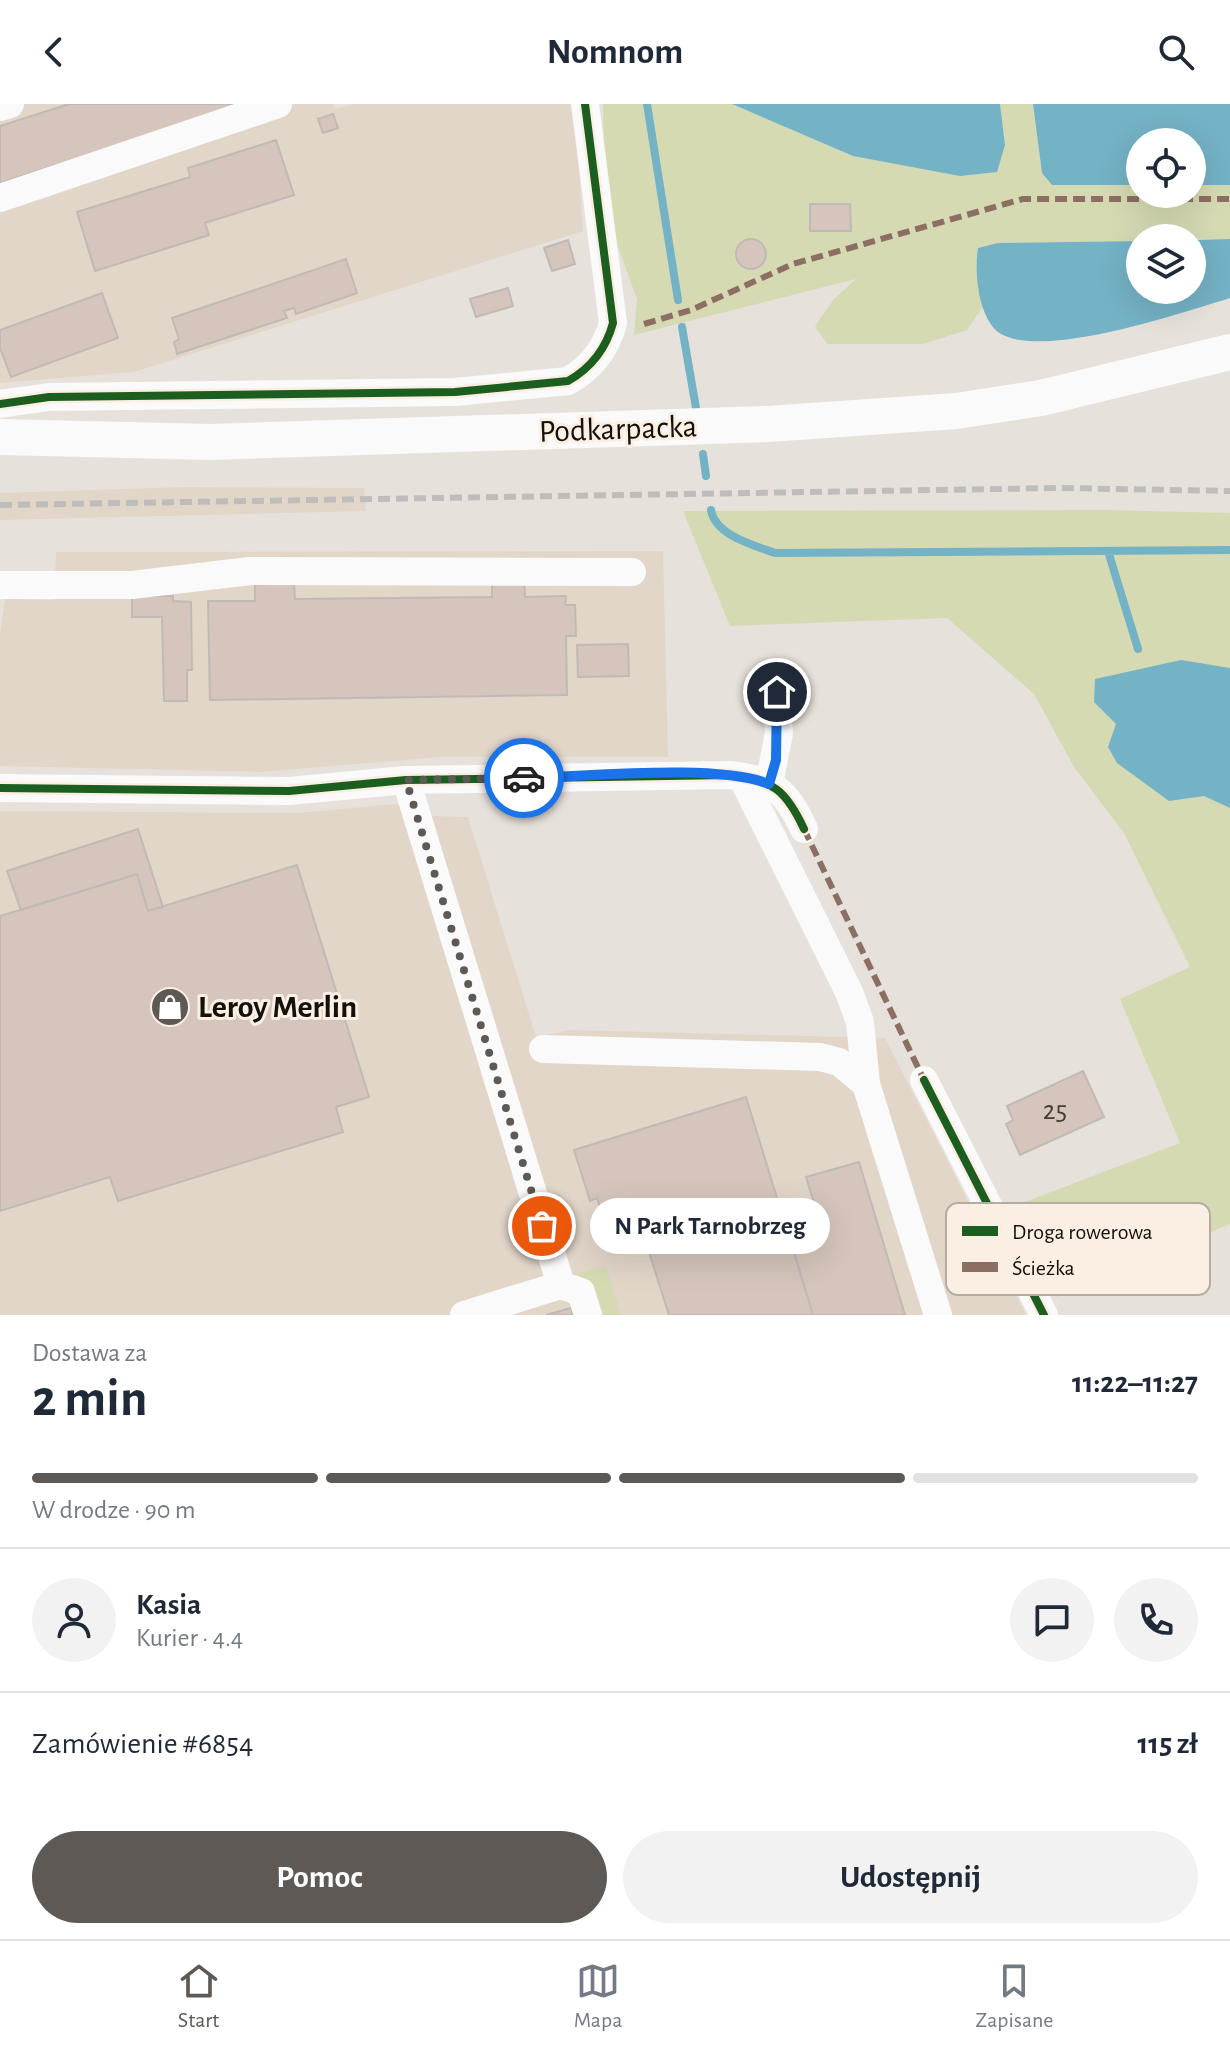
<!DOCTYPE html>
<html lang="pl">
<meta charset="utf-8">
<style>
:root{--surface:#fff;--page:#f2f2f3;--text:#1f2937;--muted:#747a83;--line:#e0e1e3;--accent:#5e5954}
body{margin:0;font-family:"Alegreya Sans",sans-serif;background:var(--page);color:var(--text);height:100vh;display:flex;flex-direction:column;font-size:30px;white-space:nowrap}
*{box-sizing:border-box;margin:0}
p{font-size:26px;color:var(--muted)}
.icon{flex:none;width:44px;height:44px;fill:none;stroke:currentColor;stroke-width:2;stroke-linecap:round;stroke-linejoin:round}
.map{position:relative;height:1211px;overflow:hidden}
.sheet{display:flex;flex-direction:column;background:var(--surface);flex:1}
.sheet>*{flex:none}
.tools{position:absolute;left:1126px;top:24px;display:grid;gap:16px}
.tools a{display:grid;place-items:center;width:80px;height:80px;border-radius:50%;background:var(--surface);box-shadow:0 8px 32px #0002;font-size:40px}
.pin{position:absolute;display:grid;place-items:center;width:68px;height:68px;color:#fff;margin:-34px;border:4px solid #fff;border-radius:50%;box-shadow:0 2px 8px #0007}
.courier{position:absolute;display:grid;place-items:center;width:80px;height:80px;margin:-40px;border:6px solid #1a73e8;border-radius:50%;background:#fff;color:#222;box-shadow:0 2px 10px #0007}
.bubble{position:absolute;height:56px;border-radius:28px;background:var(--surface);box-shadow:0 8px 32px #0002;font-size:26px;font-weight:600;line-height:56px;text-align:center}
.summary em{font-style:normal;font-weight:600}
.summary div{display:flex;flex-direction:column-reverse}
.summary{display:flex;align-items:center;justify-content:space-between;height:136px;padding:0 32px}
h1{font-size:52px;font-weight:600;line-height:60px}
.bar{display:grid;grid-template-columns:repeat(4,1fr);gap:12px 8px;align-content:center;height:96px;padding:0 32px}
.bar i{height:10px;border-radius:6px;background:var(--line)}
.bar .selected{background:var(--accent)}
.bar p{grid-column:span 4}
.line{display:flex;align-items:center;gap:20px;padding:0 32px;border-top:2px solid var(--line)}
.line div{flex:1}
.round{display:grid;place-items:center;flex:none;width:84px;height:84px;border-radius:42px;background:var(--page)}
.primary-button{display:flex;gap:16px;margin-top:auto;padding:16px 32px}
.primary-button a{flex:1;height:92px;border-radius:48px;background:var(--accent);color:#fff;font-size:32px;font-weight:600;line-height:92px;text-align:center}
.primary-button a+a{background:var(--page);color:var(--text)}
header{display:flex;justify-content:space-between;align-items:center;height:104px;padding:0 32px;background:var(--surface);font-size:36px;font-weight:600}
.dock{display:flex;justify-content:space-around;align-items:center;height:112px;border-top:2px solid var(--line);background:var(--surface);font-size:22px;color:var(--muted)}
.dock a{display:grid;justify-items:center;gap:4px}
.dock .selected{color:var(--accent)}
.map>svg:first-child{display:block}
.built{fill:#e2d6c9}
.green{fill:#d5dab3}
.water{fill:#74b2c5}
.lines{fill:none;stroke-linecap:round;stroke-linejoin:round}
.stream{stroke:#74b2c5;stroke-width:8}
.building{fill:#d5c5bc;stroke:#c0bab6;stroke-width:2}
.minor{stroke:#fbfafa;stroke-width:28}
.major{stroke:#fbfafa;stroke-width:36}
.rail{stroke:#bebdbc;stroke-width:6;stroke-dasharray:12 6;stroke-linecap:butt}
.quiet{stroke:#8d6e63;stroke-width:6;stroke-dasharray:12 6;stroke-linecap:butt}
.cycleway-casing{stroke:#fbeee2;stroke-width:13}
.cycleway{stroke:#1b5e20;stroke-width:8}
.done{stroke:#5e5954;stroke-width:8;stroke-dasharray:0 14.4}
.route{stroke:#1a73e8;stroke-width:10}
.labels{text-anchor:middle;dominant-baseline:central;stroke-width:6;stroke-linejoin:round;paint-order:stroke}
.number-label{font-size:28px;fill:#443d38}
.street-label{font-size:32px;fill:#14100c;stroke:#fbeee2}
.poi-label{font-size:32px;font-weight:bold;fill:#14100c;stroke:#fbeee2;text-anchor:start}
.key{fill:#fbeee2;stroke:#b6aba2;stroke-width:2}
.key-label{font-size:22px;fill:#14100c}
</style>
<header><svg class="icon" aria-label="back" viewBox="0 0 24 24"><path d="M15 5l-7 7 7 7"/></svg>Nomnom<svg class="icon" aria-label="search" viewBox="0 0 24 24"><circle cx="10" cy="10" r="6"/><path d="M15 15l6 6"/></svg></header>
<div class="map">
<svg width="1230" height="1211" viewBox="0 0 1230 1211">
<rect width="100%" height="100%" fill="#e7e1db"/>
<!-- built -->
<path class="built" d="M 0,0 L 333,0 L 335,5 L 354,0 L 575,0 L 583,127 L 134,268 L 0,279 Z
M 186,383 L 364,384 L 366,407 L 0,416 L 0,389 Z
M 663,447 L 668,653 L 440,653 L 262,668 L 0,662 L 0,531 L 5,495 L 54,496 L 56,448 Z
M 396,700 L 433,712 L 468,713 L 536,933 L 571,926 L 885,934 L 1026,1211 L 0,1211 L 0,707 L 298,709 Z"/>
<!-- green -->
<path class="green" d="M 603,0 L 732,0 L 853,52 L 1005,41 L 1000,0 L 1033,0 L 1042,69 L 1052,81 L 1140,81 L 1140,90 L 1192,90 L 1192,81 L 1230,81 L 1230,135 L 1140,134 L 1140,137 L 998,139 L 976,159 L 983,203 L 967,226 L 923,240 L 827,240 L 815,222 L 834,195 L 856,175 L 634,231 L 637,195 L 605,108 Z
M 1106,406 L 1230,409 L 1230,1120 L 1056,1193 L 1009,1104 L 1180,1039 L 1120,895 L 1190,863 L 1124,729 L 1074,663 L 1034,590 L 947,514 L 730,522 L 683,407 Z
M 606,1162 L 621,1211 L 604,1211 L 595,1185 L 577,1170 Z"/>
<!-- water -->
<path class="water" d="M 732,0 L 1000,0 L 1005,41 L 997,68 L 960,72 L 853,52 Z
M 1033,0 L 1230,0 L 1230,81 L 1192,81 L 1192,38 L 1140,38 L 1140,81 L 1052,81 L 1042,69 Z
M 1230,135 L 1230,194 C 1181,209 1046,255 1001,230 C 978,216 974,167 978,144 L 998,139 L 1140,137 L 1140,186 L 1192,186 L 1192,136 Z
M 1181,556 L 1230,564 L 1230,704 L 1204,692 L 1169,697 L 1117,659 L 1108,643 L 1116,620 L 1094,598 L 1095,575 Z"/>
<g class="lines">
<!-- stream -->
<path class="stream" d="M 647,0 L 678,196
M 682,223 L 696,304
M 703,350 L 706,372
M 711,406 C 715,431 753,441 775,449 L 1230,446
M 1108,447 L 1138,545"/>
</g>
<!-- building -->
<path class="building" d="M 69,0 L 244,0 L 0,79 L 0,22 Z
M 333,10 L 338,24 L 323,29 L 318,15 Z
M 276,36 L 294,91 L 205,119 L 209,131 L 95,167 L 77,108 L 190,73 L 188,64 Z
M 810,100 L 850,100 L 851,127 L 810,127 Z
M736 150a15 15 0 1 1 30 0a15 15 0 1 1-30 0Z
M 568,136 L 575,160 L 552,167 L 544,144 Z
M 346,155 L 357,189 L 296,210 L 294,204 L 284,207 L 287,214 L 177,250 L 174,238 L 179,235 L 172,214 Z
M 508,184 L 513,202 L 476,213 L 470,195 Z
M 102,189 L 118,234 L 11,273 L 0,244 L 0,226 Z
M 524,475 L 525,493 L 566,492 L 565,501 L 575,501 L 576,532 L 566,532 L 567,591 L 210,596 L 208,497 L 255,497 L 255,479 L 294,479 L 295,495 L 492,493 L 492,476 Z
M 132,492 L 173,492 L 173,497 L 191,498 L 192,566 L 187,566 L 187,597 L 164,597 L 162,513 L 132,513 Z
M 628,540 L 629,572 L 578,573 L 577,541 Z
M 138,725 L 163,803 L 148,807 L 137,770 L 21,806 L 7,767 Z
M 297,761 L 369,993 L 336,1003 L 343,1028 L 118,1097 L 110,1073 L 0,1107 L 0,812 L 137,770 L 148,807 Z
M 1083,967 L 1104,1013 L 1020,1051 L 1006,1020 L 1013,1016 L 1007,1002 Z
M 746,993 L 813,1211 L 669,1211 L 642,1126 L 610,1136 L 597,1094 L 590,1097 L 574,1046 Z
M 859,1058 L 905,1211 L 813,1211 L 786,1121 L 818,1112 L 806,1073 Z
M 571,1204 L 573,1211 L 546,1211 Z"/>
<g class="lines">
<!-- minor -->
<path class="minor" d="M 0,3 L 10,0
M 0,94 L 278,0
M 0,300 L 49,293 L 455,288 L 568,277 C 591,264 606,245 613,219 L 585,0
M 0,481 L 132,481 L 250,467 L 632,468
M 742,673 L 849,888 L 860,918 L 866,980
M 406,676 L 561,1181
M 769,680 L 779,629 L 777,588
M 0,684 L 289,687 L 406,676 L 730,671 C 773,676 786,686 804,725
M 543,945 L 820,953 L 839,958 L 866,980 L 938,1211
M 924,976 L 1044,1211
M 464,1211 L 561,1181 L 581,1188 L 588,1211"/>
<!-- major -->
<path class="major" d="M 0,333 L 211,338 L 768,320 L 956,307 L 1041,294 L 1230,248"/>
<!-- rail -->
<path class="rail" d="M 0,401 L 1060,384 L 1230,387"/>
<!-- quiet -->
<path class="quiet" d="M 644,220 L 691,206 L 793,160 L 1023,95 L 1230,95
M 804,725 L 924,976"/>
<!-- cycleway casing -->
<g class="cycleway-casing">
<path id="cycleway" d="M 0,300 L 49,293 L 455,288 L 568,277 C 591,264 606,245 613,219 L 585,0
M 0,684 L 289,687 L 406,676 L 730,671 C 773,676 786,686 804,725
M 924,976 L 1044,1211"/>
</g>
<!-- cycleway -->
<use href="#cycleway" class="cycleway"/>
</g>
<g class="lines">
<!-- done -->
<path class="done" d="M 524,674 L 406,676 L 542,1122"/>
<!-- route -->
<path class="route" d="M 524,674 C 586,673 715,659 769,680 L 776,656 L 777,588"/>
</g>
<!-- icons -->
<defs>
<g id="shop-disc" transform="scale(2)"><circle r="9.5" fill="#5e5954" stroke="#fbeee2"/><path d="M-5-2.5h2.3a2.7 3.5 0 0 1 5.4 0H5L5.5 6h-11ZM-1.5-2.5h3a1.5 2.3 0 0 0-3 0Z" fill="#fff"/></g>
</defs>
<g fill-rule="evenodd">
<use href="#shop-disc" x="170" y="903"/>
</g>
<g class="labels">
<!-- number labels -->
<g class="number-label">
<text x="1055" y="1007">25</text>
</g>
<!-- street labels -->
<g class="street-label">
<text transform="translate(618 325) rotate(-2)">Podkarpacka</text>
</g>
<!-- poi labels -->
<g class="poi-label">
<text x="198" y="903">Leroy Merlin</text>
</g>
</g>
<!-- legend -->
<rect x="946" y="1099" width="264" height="92" rx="12" class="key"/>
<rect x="962" y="1122" width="36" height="10" fill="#1b5e20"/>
<rect x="962" y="1158" width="36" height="10" fill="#8d6e63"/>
<g class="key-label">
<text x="1012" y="1135">Droga rowerowa</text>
<text x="1012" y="1171">Ścieżka</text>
</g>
</svg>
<div class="tools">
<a><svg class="icon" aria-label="locate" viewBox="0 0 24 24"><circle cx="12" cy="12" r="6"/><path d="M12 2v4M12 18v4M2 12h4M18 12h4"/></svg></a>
<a><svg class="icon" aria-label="layers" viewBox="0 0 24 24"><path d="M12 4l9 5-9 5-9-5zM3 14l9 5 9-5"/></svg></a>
</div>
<div class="pin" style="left:542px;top:1122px;background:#ea580c"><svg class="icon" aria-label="bag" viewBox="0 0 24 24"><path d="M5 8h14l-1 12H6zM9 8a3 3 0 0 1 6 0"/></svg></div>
<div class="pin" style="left:777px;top:588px;background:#1f2937"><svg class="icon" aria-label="home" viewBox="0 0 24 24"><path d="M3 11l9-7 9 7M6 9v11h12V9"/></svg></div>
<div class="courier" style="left:524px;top:674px"><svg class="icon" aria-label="car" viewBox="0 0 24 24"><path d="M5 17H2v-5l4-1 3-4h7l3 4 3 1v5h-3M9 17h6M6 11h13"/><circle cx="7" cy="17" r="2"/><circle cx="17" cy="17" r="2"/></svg></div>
<div class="bubble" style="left:590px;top:1094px;width:240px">N Park Tarnobrzeg</div>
</div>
<section class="sheet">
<div class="summary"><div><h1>2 min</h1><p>Dostawa za</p></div><em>11:22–11:27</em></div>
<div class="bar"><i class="selected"></i><i class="selected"></i><i class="selected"></i><i></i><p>W drodze · 90 m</p></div>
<div class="line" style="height:144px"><a class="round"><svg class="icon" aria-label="person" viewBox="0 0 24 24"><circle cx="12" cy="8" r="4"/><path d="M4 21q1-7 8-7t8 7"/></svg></a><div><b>Kasia</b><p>Kurier · 4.4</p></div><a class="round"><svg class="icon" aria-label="chat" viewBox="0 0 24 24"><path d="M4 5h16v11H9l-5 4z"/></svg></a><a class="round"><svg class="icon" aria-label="phone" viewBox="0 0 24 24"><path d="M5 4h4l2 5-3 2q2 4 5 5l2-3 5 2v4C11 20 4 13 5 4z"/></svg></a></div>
<div class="line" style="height:104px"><div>Zamówienie #6854</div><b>115 zł</b></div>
<div class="primary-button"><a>Pomoc</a><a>Udostępnij</a></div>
</section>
<nav class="dock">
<a class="selected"><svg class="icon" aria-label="home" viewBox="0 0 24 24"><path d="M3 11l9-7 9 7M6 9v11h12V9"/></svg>Start</a>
<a><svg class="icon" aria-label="map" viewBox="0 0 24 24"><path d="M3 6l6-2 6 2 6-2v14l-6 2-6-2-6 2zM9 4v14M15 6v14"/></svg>Mapa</a>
<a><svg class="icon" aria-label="saved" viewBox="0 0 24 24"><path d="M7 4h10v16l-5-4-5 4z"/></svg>Zapisane</a>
</nav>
